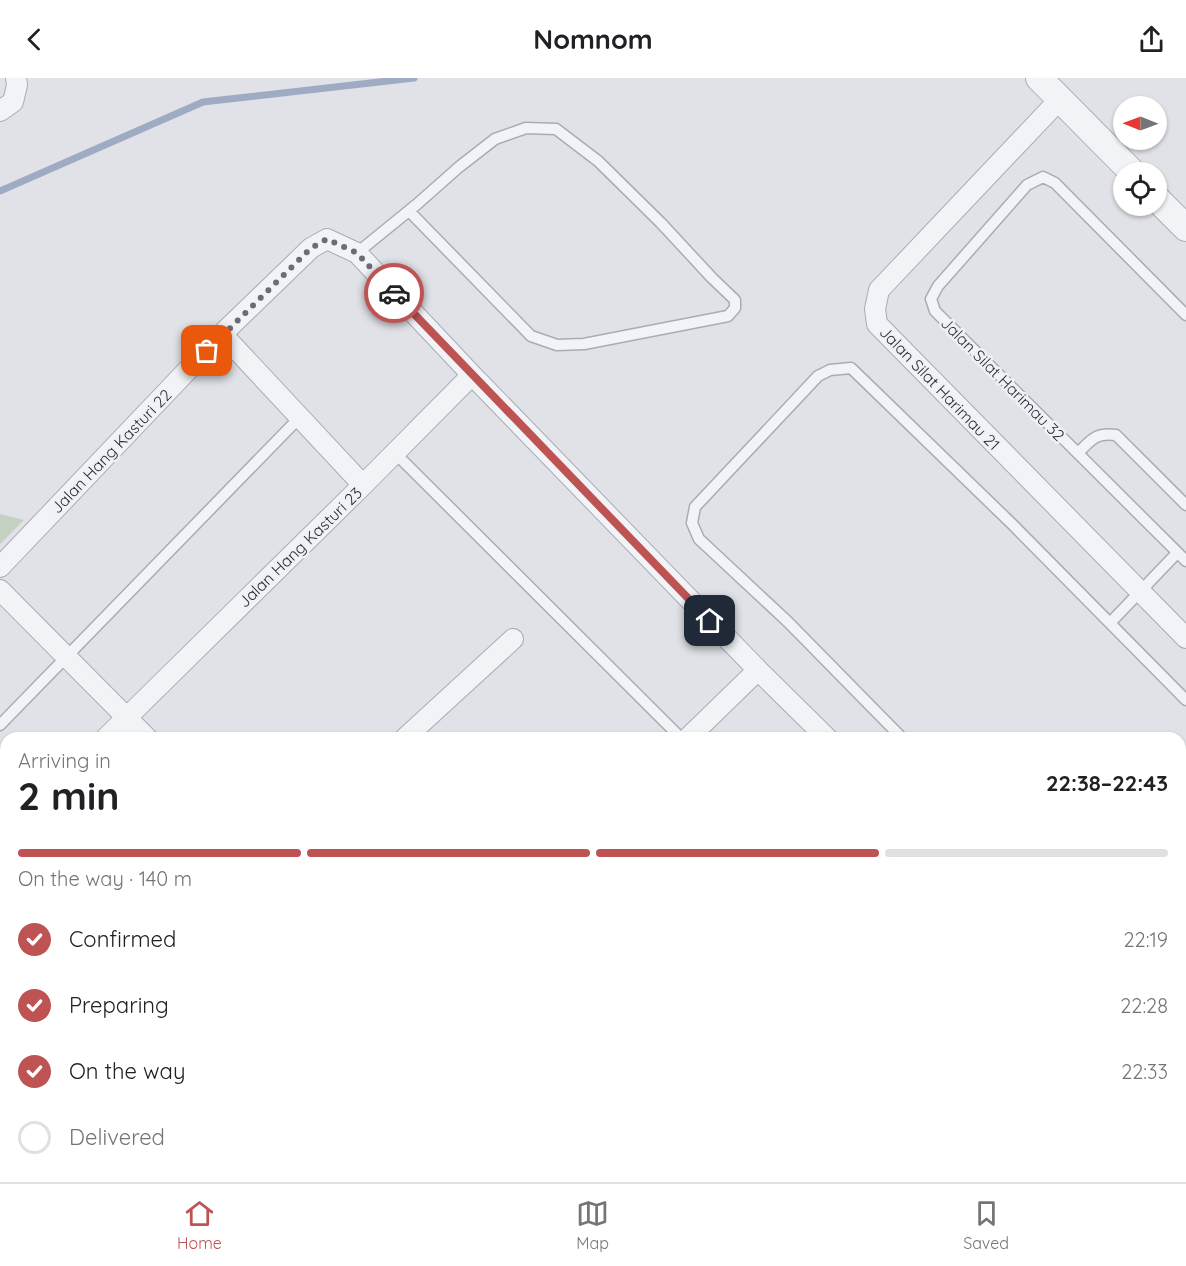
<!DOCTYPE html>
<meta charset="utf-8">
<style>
:root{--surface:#fff;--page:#f6f6f6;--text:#202124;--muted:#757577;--line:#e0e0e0;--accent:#be5354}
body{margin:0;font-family:Quicksand,sans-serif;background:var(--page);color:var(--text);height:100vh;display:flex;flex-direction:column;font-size:22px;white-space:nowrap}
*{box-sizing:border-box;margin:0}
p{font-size:20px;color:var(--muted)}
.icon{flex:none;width:33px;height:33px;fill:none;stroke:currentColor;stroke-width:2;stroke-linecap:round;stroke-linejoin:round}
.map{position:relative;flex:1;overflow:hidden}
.sheet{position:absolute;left:0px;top:654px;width:1186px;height:450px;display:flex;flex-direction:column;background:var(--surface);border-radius:18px 18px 0 0;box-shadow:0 2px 4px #0004}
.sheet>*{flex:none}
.needle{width:39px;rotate:271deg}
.buttons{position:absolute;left:1113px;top:18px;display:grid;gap:12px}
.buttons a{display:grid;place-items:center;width:54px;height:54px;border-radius:50%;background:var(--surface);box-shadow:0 2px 4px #0004;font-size:30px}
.pin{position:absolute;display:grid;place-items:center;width:51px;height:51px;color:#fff;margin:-26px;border-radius:12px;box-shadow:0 3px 9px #0006}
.courier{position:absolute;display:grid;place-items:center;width:60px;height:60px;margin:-30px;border:4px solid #be5354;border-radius:50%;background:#fff;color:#222;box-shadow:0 2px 8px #0007}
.headline em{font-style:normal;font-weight:700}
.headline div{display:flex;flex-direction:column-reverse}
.headline{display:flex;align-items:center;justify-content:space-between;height:102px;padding:0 18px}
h1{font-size:39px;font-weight:700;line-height:45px}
.bar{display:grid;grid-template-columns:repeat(4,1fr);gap:9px 6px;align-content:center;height:72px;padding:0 18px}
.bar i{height:8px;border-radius:4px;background:var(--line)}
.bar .selected{background:var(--accent)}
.bar p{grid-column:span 4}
ol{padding:0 18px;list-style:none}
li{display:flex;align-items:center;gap:18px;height:66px}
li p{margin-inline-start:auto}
li .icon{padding:6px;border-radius:50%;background:var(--accent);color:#fff;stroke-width:4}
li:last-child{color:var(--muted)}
li i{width:33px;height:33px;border:3px solid var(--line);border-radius:50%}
header{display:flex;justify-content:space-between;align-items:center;height:78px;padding:0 18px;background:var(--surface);font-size:27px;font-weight:700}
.tabs{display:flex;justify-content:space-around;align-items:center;height:84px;border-top:2px solid var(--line);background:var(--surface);font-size:16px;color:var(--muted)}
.tabs a{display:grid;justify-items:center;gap:3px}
.tabs .selected{color:var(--accent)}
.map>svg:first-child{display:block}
.built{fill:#d2d4dc}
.green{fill:#c3d0c2}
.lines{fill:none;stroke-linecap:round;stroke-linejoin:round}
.stream{stroke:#9fabc3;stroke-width:7}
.service-casing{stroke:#a9acb4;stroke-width:13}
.minor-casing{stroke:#a9acb4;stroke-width:22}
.tertiary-casing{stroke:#a9acb4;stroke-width:28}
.service{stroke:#f2f3f6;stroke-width:10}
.minor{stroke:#f2f3f6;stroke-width:20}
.tertiary{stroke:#f2f3f6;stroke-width:26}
.done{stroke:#6a6d78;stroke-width:6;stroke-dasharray:0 10.8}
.route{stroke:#be5354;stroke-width:8}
.labels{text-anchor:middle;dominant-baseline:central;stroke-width:5;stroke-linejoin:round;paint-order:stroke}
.street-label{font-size:16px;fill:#2a2e3c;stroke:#eff1f5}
</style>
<header><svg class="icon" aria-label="back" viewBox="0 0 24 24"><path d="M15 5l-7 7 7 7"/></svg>Nomnom<svg class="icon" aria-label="share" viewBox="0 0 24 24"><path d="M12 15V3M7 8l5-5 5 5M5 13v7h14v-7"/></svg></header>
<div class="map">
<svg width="1186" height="1104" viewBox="0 0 1186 1104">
<rect width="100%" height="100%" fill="#e0e2e7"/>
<!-- built -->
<path class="built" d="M 1186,1062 L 1186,1104 L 1143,1104 L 1149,1098 L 1180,1098 L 1181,1067 Z"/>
<!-- green -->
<path class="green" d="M 0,436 L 24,442 L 0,466 Z"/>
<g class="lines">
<!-- stream -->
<path class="stream" d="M 0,113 L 203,24 L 414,0"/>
<!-- service casing -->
<g class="service-casing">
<path id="service" d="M 357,175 L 416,127 L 459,89 L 495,61 L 526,50 L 556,51 L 598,83 L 661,145 L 712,200 L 735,222 L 735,230 L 728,238 L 584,266 L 557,267 L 531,258 L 409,133
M 1186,237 L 1055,105 L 1043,99 L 1027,107 L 938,208 L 931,221 L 935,233 L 1186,483
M 395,375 L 681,660
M 1078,375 C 1091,362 1096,354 1116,357 L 1186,427
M 1110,545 L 1177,475
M 0,647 L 300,339
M 902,660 L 788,544 L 699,461 L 692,445 L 695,429 L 818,298 L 830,292 L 851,290 L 1012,446 L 1186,622
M 1180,916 L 1186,917
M 0,1070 L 6,1064
M 0,1078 L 6,1084
M 21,1098 L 27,1104
M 670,1104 L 676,1098"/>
</g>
<!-- minor casing -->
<g class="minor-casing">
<path id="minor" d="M 1060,21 L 879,212 L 875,231 L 877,246 L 1186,560
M 0,33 L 13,24 L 17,7 L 16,0
M 222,256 L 363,407
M 0,489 L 222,256 L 311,170 L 327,161 L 357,175 L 472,297 L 758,592 L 827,660
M 0,512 L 147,660
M 106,660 L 363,407 L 472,297
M 405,660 L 513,561
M 688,660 L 758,592
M 0,768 L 6,762
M 0,931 L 6,937
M 1180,1009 L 1186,1015
M 1180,1045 L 1186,1040
M 169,1098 L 175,1104
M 581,1098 L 587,1104
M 230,1104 L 237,1098
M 529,1104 L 534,1098
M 813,1104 L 820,1098
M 1120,1104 L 1127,1098"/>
</g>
<!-- tertiary casing -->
<g class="tertiary-casing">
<path id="tertiary" d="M 1039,0 L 1132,94
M 1156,120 L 1186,150"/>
</g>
<!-- service -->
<use href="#service" class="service"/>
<!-- minor -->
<use href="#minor" class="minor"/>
<!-- tertiary -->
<use href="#tertiary" class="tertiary"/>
</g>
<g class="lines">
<!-- done -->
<path class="done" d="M 207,273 L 311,170 L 327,161 L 357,175 L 394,215"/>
<!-- route -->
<path class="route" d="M 394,215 L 710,543"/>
</g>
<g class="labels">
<!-- street labels -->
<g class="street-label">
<text transform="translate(1003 301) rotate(45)">Jalan Silat Harimau 32</text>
<text transform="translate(940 310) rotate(46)">Jalan Silat Harimau 21</text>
<text transform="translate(111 373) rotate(-46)">Jalan Hang Kasturi 22</text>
<text transform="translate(300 469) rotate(-44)">Jalan Hang Kasturi 23</text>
</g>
</g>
</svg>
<div class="buttons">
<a><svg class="needle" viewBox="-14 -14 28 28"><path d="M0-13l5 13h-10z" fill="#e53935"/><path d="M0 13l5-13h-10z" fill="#757577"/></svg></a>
<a><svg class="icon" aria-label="locate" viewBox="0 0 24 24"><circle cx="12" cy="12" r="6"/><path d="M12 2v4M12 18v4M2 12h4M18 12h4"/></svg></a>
</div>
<div class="pin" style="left:207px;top:273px;background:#ea580c"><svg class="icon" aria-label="bag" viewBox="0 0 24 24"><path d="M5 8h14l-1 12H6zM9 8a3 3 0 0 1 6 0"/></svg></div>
<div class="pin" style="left:710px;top:543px;background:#1f2937"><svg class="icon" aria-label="home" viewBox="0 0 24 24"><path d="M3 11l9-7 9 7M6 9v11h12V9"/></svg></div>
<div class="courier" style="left:394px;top:215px"><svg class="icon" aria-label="car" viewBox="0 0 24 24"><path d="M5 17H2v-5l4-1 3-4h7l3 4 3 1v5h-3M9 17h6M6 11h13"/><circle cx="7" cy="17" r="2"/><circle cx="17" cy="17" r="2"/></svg></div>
<section class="sheet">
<div class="headline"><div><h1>2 min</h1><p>Arriving in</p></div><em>22:38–22:43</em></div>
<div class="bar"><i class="selected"></i><i class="selected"></i><i class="selected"></i><i></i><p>On the way · 140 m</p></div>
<ol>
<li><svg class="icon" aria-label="check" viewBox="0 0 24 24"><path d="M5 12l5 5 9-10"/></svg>Confirmed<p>22:19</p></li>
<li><svg class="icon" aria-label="check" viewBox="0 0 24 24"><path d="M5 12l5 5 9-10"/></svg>Preparing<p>22:28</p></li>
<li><svg class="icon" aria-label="check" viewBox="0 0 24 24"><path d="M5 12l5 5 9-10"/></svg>On the way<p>22:33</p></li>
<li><i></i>Delivered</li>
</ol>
</section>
</div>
<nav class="tabs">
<a class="selected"><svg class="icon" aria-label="home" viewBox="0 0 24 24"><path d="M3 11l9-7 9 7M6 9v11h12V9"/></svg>Home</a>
<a><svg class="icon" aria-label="map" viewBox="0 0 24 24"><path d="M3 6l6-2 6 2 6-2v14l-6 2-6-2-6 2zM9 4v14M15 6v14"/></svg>Map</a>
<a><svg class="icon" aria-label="saved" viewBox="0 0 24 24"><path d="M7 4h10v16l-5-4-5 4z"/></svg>Saved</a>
</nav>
